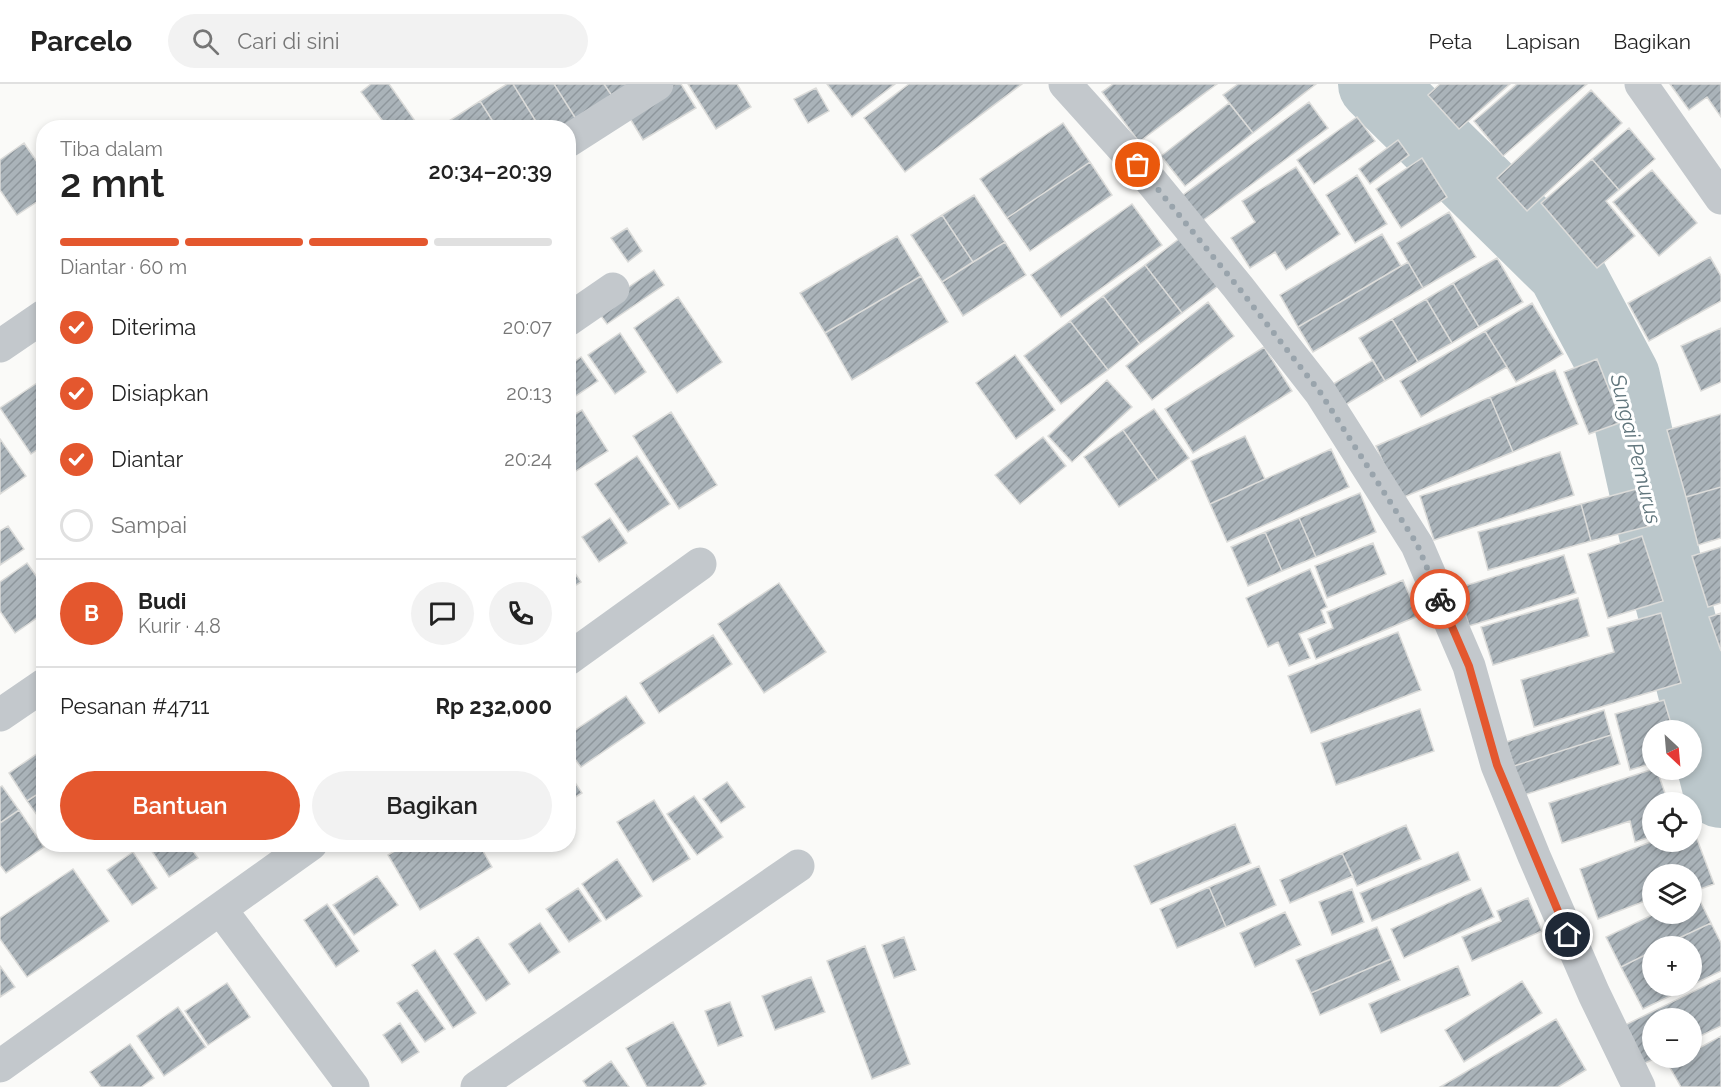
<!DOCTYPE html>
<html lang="id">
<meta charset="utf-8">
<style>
:root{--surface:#fff;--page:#f2f2f2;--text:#222;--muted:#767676;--line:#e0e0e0;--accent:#e4572e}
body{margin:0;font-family:Raleway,sans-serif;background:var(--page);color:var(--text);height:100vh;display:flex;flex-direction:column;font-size:22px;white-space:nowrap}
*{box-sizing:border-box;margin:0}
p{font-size:20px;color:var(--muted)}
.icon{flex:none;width:33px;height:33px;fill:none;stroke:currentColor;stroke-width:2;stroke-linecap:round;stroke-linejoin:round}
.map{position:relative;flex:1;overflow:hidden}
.side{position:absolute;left:36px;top:36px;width:540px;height:732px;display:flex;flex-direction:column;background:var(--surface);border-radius:24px;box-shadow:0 3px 9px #0003}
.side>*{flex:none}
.needle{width:39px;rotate:154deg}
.fabs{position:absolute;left:1642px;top:636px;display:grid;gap:12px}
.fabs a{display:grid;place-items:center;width:60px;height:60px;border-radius:50%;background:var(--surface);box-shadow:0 3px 9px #0003;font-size:30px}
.pin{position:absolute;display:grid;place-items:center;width:51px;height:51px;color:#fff;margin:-26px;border:3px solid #fff;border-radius:50%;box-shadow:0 2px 6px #0007}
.courier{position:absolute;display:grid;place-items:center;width:60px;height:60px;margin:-30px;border:4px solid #e4572e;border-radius:50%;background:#fff;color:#222;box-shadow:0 2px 8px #0007}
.summary em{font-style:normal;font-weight:600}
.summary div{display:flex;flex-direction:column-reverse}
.summary{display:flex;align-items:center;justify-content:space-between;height:102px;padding:0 24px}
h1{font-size:39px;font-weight:600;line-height:45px}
.bar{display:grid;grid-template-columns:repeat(4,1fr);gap:9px 6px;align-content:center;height:72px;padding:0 24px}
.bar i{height:8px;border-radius:4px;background:var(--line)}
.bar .on{background:var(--accent)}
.bar p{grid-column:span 4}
.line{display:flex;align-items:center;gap:15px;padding:0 24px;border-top:2px solid var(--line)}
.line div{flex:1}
.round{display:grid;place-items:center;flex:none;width:63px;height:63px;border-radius:32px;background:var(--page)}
ol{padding:0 24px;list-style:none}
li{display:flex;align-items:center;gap:18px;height:66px}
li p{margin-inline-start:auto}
li .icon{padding:6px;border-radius:50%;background:var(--accent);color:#fff;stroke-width:4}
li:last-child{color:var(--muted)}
li i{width:33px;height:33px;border:3px solid var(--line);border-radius:50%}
.primary-button{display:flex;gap:12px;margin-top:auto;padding:12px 24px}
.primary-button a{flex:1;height:69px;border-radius:36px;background:var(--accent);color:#fff;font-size:24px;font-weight:600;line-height:69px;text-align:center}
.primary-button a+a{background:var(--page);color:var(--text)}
header{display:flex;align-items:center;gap:36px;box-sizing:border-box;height:84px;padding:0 30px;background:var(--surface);border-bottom:2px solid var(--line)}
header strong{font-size:28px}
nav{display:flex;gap:33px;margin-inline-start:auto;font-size:21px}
.search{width:420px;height:54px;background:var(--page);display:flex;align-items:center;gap:15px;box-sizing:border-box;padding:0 21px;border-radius:33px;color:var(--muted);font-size:22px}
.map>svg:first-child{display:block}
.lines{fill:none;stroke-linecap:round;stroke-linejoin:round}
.river{stroke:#bbc7cb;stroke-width:76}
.building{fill:url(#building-hatch);stroke:#dcdcda;stroke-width:1.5}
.minor{stroke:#c3c8cc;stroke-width:33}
.done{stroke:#99a4ac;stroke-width:6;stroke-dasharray:0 10.8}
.route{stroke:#e4572e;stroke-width:8}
.labels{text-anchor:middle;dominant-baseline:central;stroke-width:6;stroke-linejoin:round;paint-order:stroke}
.water-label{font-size:21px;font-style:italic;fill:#60757c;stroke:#fff}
</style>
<header>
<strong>Parcelo</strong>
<div class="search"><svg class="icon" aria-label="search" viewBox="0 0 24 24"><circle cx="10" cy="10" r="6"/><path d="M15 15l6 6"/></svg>Cari di sini</div>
<nav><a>Peta</a><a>Lapisan</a><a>Bagikan</a></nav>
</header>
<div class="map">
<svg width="1721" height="1003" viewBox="0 0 1721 1003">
<defs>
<pattern id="building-hatch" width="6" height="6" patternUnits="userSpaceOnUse" patternTransform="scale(1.5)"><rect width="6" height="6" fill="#aab3b9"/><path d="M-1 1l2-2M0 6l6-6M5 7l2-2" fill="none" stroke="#8e969c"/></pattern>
</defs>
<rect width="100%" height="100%" fill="#fafaf8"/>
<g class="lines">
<!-- river -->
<path class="river" d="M 1376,0 L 1565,186 L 1622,293 L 1665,486 L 1721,706"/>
</g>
<!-- building -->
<path class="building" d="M 371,0 L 389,0 L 420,44 L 388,44 L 361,8 Z
M 507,0 L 513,0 L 540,44 L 497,44 L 480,17 Z
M 513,0 L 554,0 L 576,35 L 562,44 L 540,44 Z
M 554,0 L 604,0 L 612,12 L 576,35 Z
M 604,0 L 631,0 L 612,12 Z
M 673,0 L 681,0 L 696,24 L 643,56 L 626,28 Z
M 688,0 L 737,0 L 751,23 L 716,45 Z
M 827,0 L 895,0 L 852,33 Z
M 909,0 L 1022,0 L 905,88 L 864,34 Z
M 1113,0 L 1217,0 L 1139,58 L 1102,8 Z
M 1238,0 L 1316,0 L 1253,49 L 1223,11 Z
M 1440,0 L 1510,0 L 1459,45 L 1428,11 Z
M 1517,0 L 1587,0 L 1503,72 L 1474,37 Z
M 1670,0 L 1721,0 L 1721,33 L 1707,13 L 1689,26 Z
M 816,4 L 829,27 L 808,39 L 794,15 Z
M 1591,6 L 1622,39 L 1527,127 L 1497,94 Z
M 480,17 L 497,44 L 438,44 Z
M 1309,18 L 1328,44 L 1202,137 L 1183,111 Z
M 1229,19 L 1253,49 L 1185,102 L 1161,72 Z
M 1357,33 L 1375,57 L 1314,100 L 1297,76 Z
M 1063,39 L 1090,78 L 1007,134 L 980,95 Z
M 1629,44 L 1655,75 L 1619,106 L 1592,75 Z
M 1398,56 L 1409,71 L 1370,100 L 1359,85 Z
M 24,59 L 44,88 L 44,113 L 17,131 L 0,106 L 0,76 Z
M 1422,74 L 1447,113 L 1401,144 L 1376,105 Z
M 1592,75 L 1619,106 L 1606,117 L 1635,152 L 1597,184 L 1541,119 Z
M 1090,78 L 1112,111 L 1030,167 L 1007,134 Z
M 1296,83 L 1340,150 L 1286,186 L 1275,168 L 1250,184 L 1231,154 L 1255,138 L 1242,117 Z
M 1652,86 L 1697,139 L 1659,172 L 1613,118 Z
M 1357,91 L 1387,140 L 1355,159 L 1326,111 Z
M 974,111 L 1005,158 L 973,178 L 942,131 Z
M 1132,120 L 1162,161 L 1061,233 L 1031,191 Z
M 1449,128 L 1476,173 L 1423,204 L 1397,159 Z
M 942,131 L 973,178 L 942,198 L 911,151 Z
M 627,144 L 642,167 L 628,178 L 611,154 Z
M 1382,150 L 1401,182 L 1298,243 L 1280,211 Z
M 897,152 L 921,192 L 825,249 L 800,209 Z
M 1180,154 L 1218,202 L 1182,229 L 1145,181 Z
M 1005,158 L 1026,191 L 963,232 L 942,198 Z
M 1710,173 L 1721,192 L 1721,217 L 1649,257 L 1628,219 Z
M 1497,174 L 1523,218 L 1479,243 L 1453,199 Z
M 1408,178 L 1423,204 L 1313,268 L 1298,243 Z
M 1145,181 L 1182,229 L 1140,260 L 1103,212 Z
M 654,186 L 664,201 L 607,240 L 596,225 Z
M 921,192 L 948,238 L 852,296 L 825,249 Z
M 1453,199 L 1479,243 L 1452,259 L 1426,215 Z
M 1103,212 L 1140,260 L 1108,286 L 1070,237 Z
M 678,213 L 722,278 L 677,309 L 634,244 Z
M 1426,215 L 1452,259 L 1418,278 L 1392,235 Z
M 1208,218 L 1234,252 L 1152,316 L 1126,282 Z
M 1532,219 L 1563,270 L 1516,298 L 1485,247 Z
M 1392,235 L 1418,278 L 1385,297 L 1359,254 Z
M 1070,237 L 1108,286 L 1061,320 L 1024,272 Z
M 1721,244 L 1721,298 L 1701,307 L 1681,262 Z
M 1485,247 L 1507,283 L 1421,333 L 1400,297 Z
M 620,249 L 646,288 L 615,310 L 588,271 Z
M 1264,263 L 1292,307 L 1193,369 L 1165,325 Z
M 1015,271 L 1055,326 L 1016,355 L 976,299 Z
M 581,273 L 598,297 L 568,317 L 568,282 Z
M 1597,275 L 1622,338 L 1589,350 L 1564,288 Z
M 1373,276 L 1385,297 L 1345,321 L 1333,300 Z
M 1555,286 L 1578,340 L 1513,368 L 1490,313 Z
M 1107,296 L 1132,323 L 1072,378 L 1048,352 Z
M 40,297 L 44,303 L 44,361 L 31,370 L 0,324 Z
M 1490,313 L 1513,368 L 1399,415 L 1376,362 Z
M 1154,325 L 1189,374 L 1158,396 L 1123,346 Z
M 582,326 L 608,367 L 568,392 L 568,334 Z
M 671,328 L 717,401 L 679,425 L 633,352 Z
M 1721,330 L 1721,403 L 1686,413 L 1667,346 Z
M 1123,346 L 1158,396 L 1119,423 L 1084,373 Z
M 1245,352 L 1265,395 L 1210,420 L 1191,377 Z
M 1043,353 L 1066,382 L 1020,420 L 995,391 Z
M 0,355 L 26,392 L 0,410 Z
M 1331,365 L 1349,403 L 1227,458 L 1210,420 Z
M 1560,368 L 1574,411 L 1434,456 L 1420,412 Z
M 637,372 L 670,420 L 628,448 L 595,400 Z
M 1721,403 L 1721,454 L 1698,461 L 1686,413 Z
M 1640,404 L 1650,442 L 1591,457 L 1581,420 Z
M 1360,409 L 1376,448 L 1316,473 L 1299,434 Z
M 1581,420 L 1591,457 L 1488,486 L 1478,448 Z
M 610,434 L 627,459 L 599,478 L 582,453 Z
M 1299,434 L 1316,473 L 1282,487 L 1265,448 Z
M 8,442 L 24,465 L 0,481 L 0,447 Z
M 1265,448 L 1282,487 L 1248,502 L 1231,463 Z
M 1642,452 L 1663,517 L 1608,534 L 1588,470 Z
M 1373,459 L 1386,490 L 1327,514 L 1315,482 Z
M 1721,463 L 1721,519 L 1708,523 L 1692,472 Z
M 1564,471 L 1576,509 L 1469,542 L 1458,504 Z
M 27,479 L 44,503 L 44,529 L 15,549 L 0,527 L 0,498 Z
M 568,479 L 581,498 L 568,506 Z
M 1310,485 L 1327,523 L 1321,526 L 1326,539 L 1299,550 L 1310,574 L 1289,582 L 1278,558 L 1268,563 L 1246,514 Z
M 1403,496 L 1418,532 L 1316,575 L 1308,555 L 1333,544 L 1327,528 Z
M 779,499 L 826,568 L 764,609 L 718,540 Z
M 1578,514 L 1589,552 L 1493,581 L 1481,543 Z
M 1661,529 L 1681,599 L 1534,643 L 1521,596 L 1614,568 L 1607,544 Z
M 1721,529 L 1721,567 L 1709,533 Z
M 1398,548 L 1421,606 L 1311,649 L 1288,592 Z
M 713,551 L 732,580 L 659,629 L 640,599 Z
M 626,612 L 645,639 L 581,683 L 568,666 L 568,651 Z
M 1664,616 L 1673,646 L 1653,646 L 1653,679 L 1630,686 L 1615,630 Z
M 1420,625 L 1434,667 L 1336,701 L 1321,659 Z
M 1604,626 L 1611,651 L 1514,682 L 1506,658 Z
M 1611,651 L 1620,680 L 1524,711 L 1514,682 Z
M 41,667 L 44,670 L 44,706 L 27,717 L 9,689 Z
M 1653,685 L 1657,686 L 1668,718 L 1653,718 L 1653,752 L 1635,758 L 1630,737 L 1562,759 L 1549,719 Z
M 568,688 L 582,709 L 568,718 Z
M 727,698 L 745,723 L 721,739 L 703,715 Z
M 2,702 L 19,726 L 0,739 L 0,703 Z
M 44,706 L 44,741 L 27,717 Z
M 694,712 L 723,753 L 697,771 L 667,730 Z
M 654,716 L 690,775 L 653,798 L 617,738 Z
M 19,726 L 44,763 L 6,789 L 0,781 L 0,739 Z
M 1235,740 L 1251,779 L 1151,820 L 1134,782 Z
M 1406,741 L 1421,775 L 1357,802 L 1342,769 Z
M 1692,742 L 1714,800 L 1692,808 L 1692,790 L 1653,790 L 1653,814 L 1598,835 L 1580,785 L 1653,757 L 1692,758 Z
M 147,760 L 188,760 L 198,774 L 169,793 Z
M 406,760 L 479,760 L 492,783 L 420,826 L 388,771 Z
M 133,768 L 157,804 L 132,821 L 107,786 Z
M 1458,768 L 1470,796 L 1372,837 L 1360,809 Z
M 1342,769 L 1353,792 L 1290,819 L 1280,796 Z
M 617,775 L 642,812 L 606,836 L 582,800 Z
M 1259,782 L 1276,821 L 1226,843 L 1209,803 Z
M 73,785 L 109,837 L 27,893 L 0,855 L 0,834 Z
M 377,792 L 398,821 L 354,851 L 333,821 Z
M 1209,803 L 1226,843 L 1177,864 L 1160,825 Z
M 578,804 L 601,837 L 569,858 L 546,825 Z
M 1481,804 L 1494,833 L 1404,874 L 1391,845 Z
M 1352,805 L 1364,838 L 1332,851 L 1319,818 Z
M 1696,809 L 1711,839 L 1662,862 L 1653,862 L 1653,867 L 1621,883 L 1606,853 L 1654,830 L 1692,830 L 1692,811 Z
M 1528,814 L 1542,847 L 1472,877 L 1462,853 L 1501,837 L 1497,827 Z
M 327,820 L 359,867 L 336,883 L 304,836 Z
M 1285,828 L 1301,861 L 1255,883 L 1240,849 Z
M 540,839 L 560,868 L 529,889 L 509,860 Z
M 1711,839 L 1721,859 L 1721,887 L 1692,901 L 1692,862 L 1662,862 Z
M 1377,843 L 1391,875 L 1311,909 L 1296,876 Z
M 478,853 L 510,900 L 486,917 L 454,870 Z
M 904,853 L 916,886 L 894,894 L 882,861 Z
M 865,862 L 910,980 L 872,995 L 827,877 Z
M 435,866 L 476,929 L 453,944 L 412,881 Z
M 1653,867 L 1653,902 L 1691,902 L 1643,925 L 1621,883 Z
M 1391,875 L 1400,896 L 1320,931 L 1311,909 Z
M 0,882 L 15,903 L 0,913 Z
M 1458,882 L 1470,911 L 1381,949 L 1369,920 Z
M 811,893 L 825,928 L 775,946 L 762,912 Z
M 1721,894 L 1721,942 L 1692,956 L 1692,934 L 1653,934 L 1653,974 L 1656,974 L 1643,980 L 1625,941 Z
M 1522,897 L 1542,929 L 1464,978 L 1445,946 Z
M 227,899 L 250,933 L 208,961 L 185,927 Z
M 417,906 L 445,945 L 425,958 L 397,919 Z
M 730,918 L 743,952 L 718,962 L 705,927 Z
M 178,923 L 206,963 L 164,992 L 137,952 Z
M 1556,935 L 1586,986 L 1558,1003 L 1440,1003 Z
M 673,938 L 706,1000 L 700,1003 L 647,1003 L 626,964 Z
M 400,939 L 419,968 L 402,979 L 383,951 Z
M 1721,952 L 1721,1003 L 1681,1003 L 1668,980 L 1681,974 L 1692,974 L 1692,968 Z
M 130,960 L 154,994 L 141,1003 L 101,1003 L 90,988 Z
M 611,977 L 629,1003 L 587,1003 L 583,997 Z"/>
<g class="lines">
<!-- minor -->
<path class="minor" d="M 1065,0 L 1138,81 L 1238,203 L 1320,308 L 1417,461 L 1469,582 L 1497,681 L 1534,772 L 1594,910 L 1639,1003
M 1641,0 L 1721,114
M 568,57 L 657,0
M 568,236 L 613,205
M 0,262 L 44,232
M 568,575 L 700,480
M 0,631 L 44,601
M 221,826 L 353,1003
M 0,982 L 311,760
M 477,1003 L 798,782"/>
</g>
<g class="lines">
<!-- done -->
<path class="done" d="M 1138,81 L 1238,203 L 1320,308 L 1417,460 L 1440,515"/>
<!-- route -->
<path class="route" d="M 1440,515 L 1469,582 L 1497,681 L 1568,851"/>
</g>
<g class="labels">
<!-- water labels -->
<g class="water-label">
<text transform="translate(1636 365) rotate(76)">Sungai Pemurus</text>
</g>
</g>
</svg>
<div class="fabs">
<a><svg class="needle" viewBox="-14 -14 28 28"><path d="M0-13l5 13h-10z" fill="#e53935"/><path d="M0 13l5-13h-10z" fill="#767676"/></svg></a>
<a><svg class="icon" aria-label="locate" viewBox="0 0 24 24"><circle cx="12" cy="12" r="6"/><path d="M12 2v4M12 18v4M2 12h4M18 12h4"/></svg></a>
<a><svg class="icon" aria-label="layers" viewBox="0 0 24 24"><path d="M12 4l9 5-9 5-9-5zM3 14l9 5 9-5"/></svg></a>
<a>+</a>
<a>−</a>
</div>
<div class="pin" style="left:1138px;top:81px;background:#ea580c"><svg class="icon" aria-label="bag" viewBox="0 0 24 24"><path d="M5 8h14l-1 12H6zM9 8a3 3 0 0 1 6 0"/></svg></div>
<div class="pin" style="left:1568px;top:851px;background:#1f2937"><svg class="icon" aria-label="home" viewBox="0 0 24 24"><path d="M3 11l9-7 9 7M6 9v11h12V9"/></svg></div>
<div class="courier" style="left:1440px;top:515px"><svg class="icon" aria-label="bike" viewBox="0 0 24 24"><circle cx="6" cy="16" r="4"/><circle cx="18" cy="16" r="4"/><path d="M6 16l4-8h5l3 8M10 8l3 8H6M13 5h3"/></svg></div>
<section class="side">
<div class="summary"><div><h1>2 mnt</h1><p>Tiba dalam</p></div><em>20:34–20:39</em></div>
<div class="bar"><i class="on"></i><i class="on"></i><i class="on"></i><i></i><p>Diantar · 60 m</p></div>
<ol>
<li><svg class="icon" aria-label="check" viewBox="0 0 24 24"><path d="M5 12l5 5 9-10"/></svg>Diterima<p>20:07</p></li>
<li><svg class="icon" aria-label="check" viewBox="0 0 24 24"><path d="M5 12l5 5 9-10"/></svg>Disiapkan<p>20:13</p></li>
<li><svg class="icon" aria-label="check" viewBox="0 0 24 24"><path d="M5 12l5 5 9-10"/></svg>Diantar<p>20:24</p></li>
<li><i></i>Sampai</li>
</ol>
<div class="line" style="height:108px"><b class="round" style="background:var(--accent);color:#fff">B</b><div><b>Budi</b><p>Kurir · 4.8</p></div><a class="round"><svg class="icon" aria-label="chat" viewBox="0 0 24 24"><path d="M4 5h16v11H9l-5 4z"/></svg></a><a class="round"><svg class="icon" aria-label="phone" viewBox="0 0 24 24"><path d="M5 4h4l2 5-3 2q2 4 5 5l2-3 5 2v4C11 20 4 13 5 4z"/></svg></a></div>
<div class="line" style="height:78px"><div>Pesanan #4711</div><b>Rp 232,000</b></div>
<div class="primary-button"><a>Bantuan</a><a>Bagikan</a></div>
</section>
</div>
